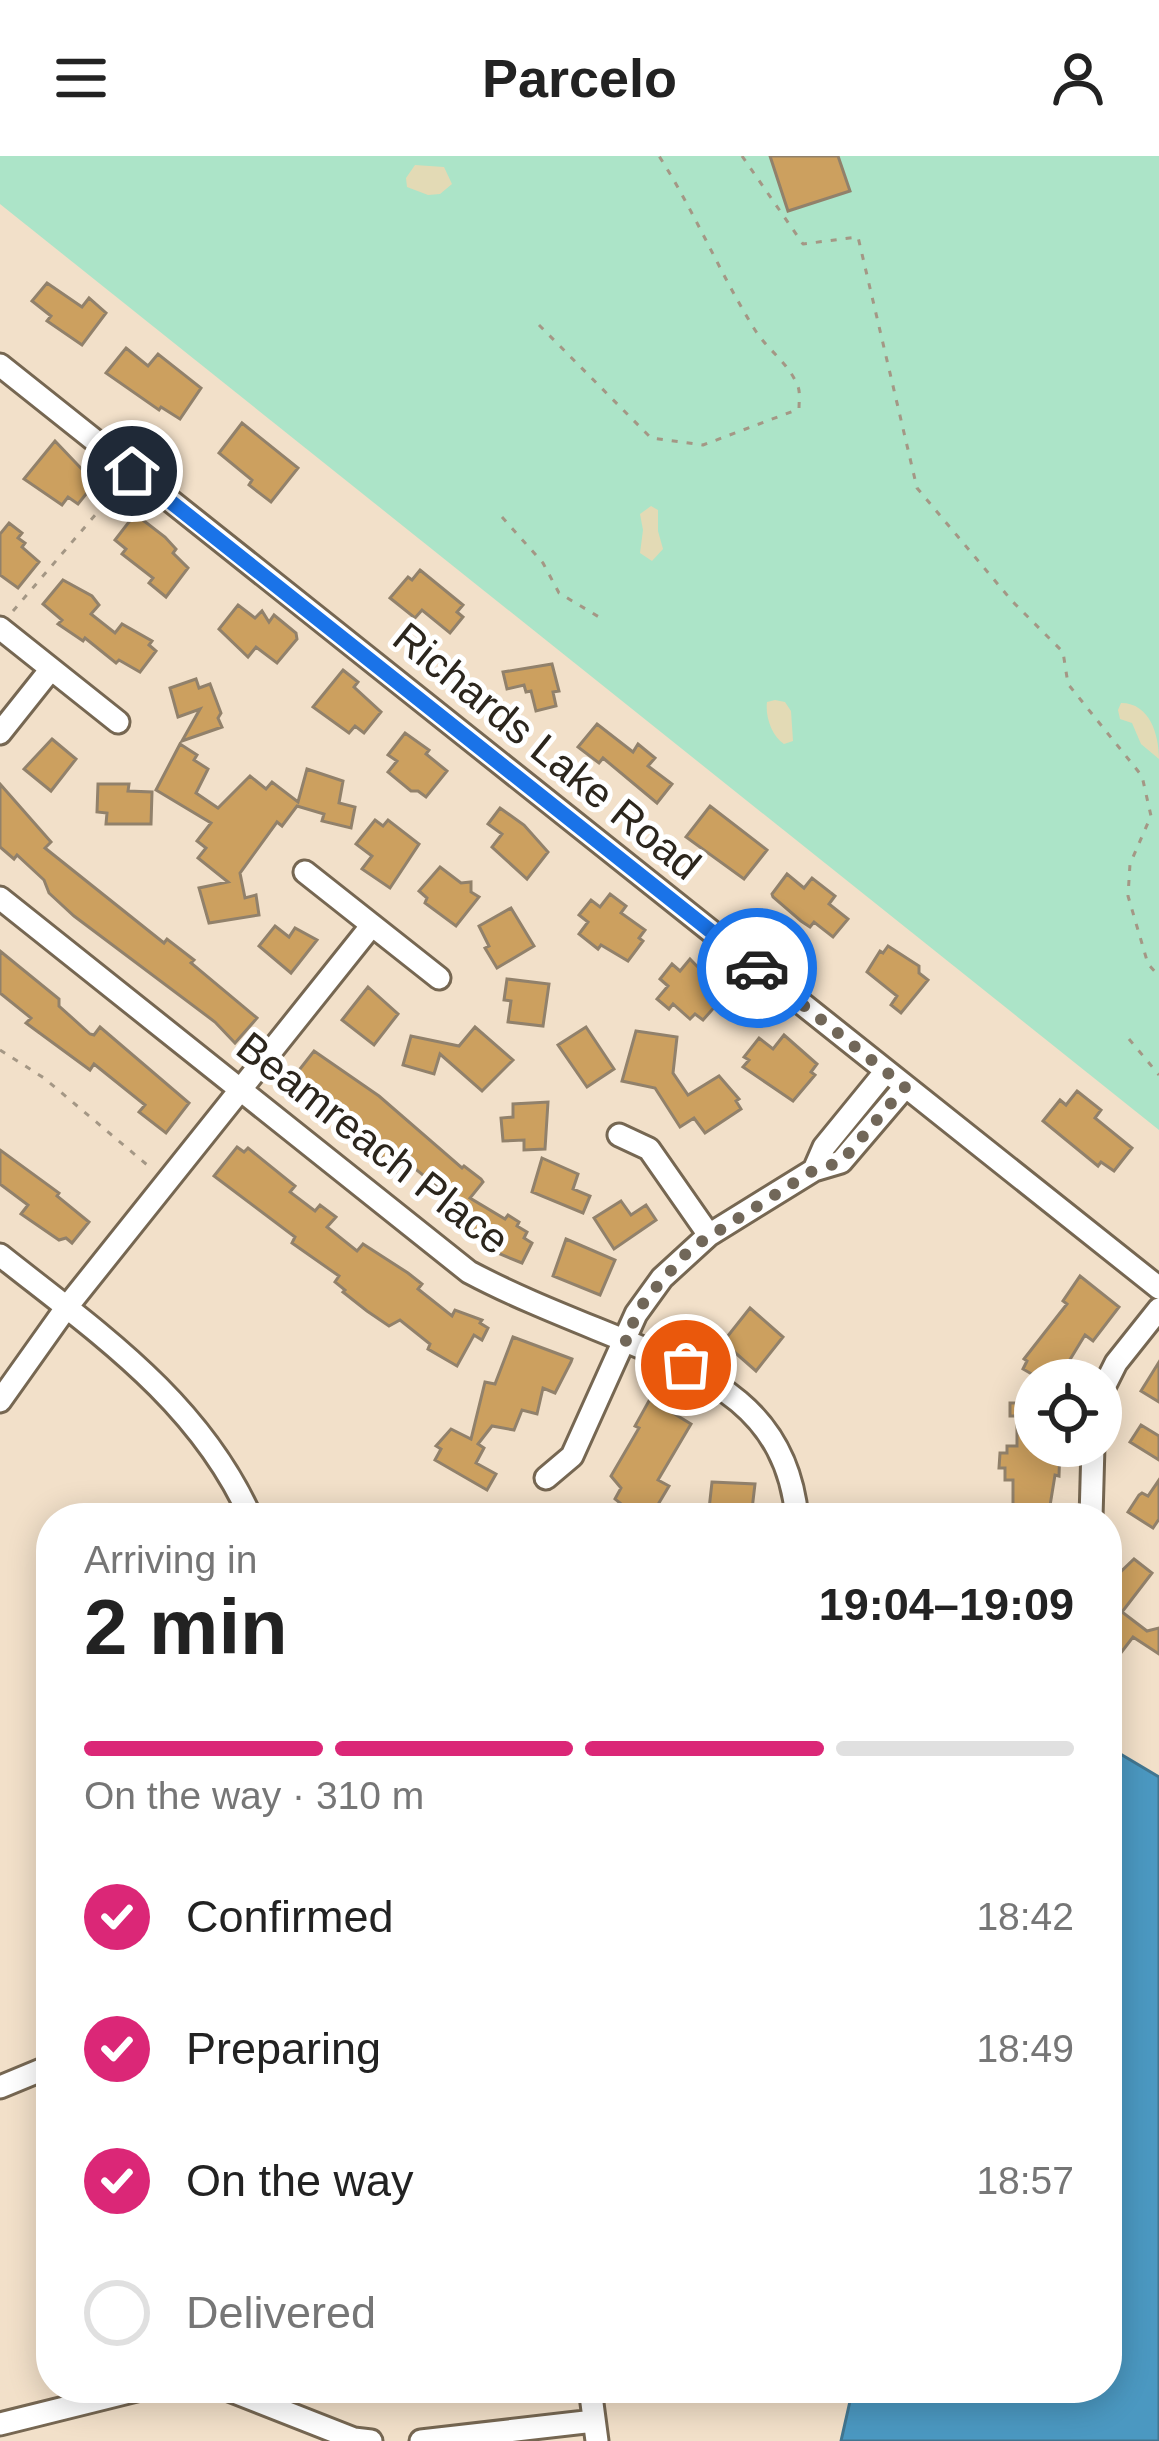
<!DOCTYPE html>
<meta charset="utf-8">
<style>
:root{--surface:#fff;--page:#f2f2f2;--text:#222;--muted:#767676;--line:#e0e0e0;--accent:#db2777}
body{margin:0;font-family:Arial,sans-serif;background:var(--page);color:var(--text);height:100vh;display:flex;flex-direction:column;font-size:45px;white-space:nowrap}
*{box-sizing:border-box;margin:0}
p{font-size:39px;color:var(--muted)}
.icon{flex:none;width:66px;height:66px;fill:none;stroke:currentColor;stroke-width:2;stroke-linecap:round;stroke-linejoin:round}
.map{position:relative;flex:1;overflow:hidden}
.details{position:absolute;left:36px;top:1347px;width:1086px;height:900px;display:flex;flex-direction:column;background:var(--surface);border-radius:48px;box-shadow:0 6px 30px #0003}
.details>*{flex:none}
.tools{position:absolute;left:1014px;top:1203px;display:grid;gap:24px}
.tools a{display:grid;place-items:center;width:108px;height:108px;border-radius:50%;background:var(--surface);box-shadow:0 6px 30px #0003;font-size:60px}
.pin{position:absolute;display:grid;place-items:center;width:102px;height:102px;color:#fff;margin:-51px;border:6px solid #fff;border-radius:50%;box-shadow:0 3px 12px #0007}
.courier{position:absolute;display:grid;place-items:center;width:120px;height:120px;margin:-60px;border:9px solid #1a73e8;border-radius:50%;background:#fff;color:#222;box-shadow:0 3px 15px #0007}
.headline em{font-style:normal;font-weight:700}
.headline div{display:flex;flex-direction:column-reverse}
.headline{display:flex;align-items:center;justify-content:space-between;height:204px;padding:0 48px}
h1{font-size:78px;font-weight:700;line-height:90px}
.bar{display:grid;grid-template-columns:repeat(4,1fr);gap:18px 12px;align-content:center;height:144px;padding:0 48px}
.bar i{height:15px;border-radius:9px;background:var(--line)}
.bar .current{background:var(--accent)}
.bar p{grid-column:span 4}
ol{padding:0 48px;list-style:none}
li{display:flex;align-items:center;gap:36px;height:132px}
li p{margin-inline-start:auto}
li .icon{padding:12px;border-radius:50%;background:var(--accent);color:#fff;stroke-width:4}
li:last-child{color:var(--muted)}
li i{width:66px;height:66px;border:6px solid var(--line);border-radius:50%}
header{display:flex;justify-content:space-between;align-items:center;height:156px;padding:0 48px;background:var(--surface);font-size:54px;font-weight:700}
.map>svg:first-child{display:block}
.green{fill:#ace4c8}
.sand{fill:#e3dab5}
.water{fill:#4b98c1;stroke:#427690;stroke-width:3}
.building{fill:#cca05f;stroke:#91816b;stroke-width:3}
.lines{fill:none;stroke-linecap:round;stroke-linejoin:round}
.minor-casing{stroke:#766752;stroke-width:27}
.path{stroke:#a49785;stroke-width:3;stroke-dasharray:6 9;stroke-linecap:butt}
.minor{stroke:#fff;stroke-width:21}
.done{stroke:#716759;stroke-width:12;stroke-dasharray:0 21.6}
.route{stroke:#1a73e8;stroke-width:15}
.labels{text-anchor:middle;dominant-baseline:central;stroke-width:10;stroke-linejoin:round;paint-order:stroke}
.street-label{font-size:42px;fill:#2c261d;stroke:#fff}
</style>
<header><svg class="icon" aria-label="menu" viewBox="0 0 24 24"><path d="M4 6h16M4 12h16M4 18h16"/></svg>Parcelo<svg class="icon" aria-label="person" viewBox="0 0 24 24"><circle cx="12" cy="8" r="4"/><path d="M4 21q1-7 8-7t8 7"/></svg></header>
<div class="map">
<svg width="1159" height="2285" viewBox="0 0 1159 2285">
<rect width="100%" height="100%" fill="#f2e0c9"/>
<!-- green -->
<path class="green" d="M 0,0 L 1159,0 L 1159,974 L 0,48 Z"/>
<!-- sand -->
<path class="sand" d="M 415,9 L 444,11 L 452,28 L 440,38 L 428,39 L 407,31 L 406,22 Z
M 651,350 L 658,354 L 658,375 L 663,393 L 652,405 L 640,397 L 643,374 L 640,358 Z
M 775,544 L 785,546 L 791,555 L 793,585 L 784,588 C 772,580 765,561 767,546 Z
M 1121,547 C 1150,547 1159,579 1159,603 L 1141,588 L 1132,567 L 1120,563 L 1118,554 Z"/>
<!-- water -->
<path class="water" d="M 1107,1590 L 1159,1621 L 1159,2285 L 841,2285 L 853,2232 L 1107,2232 Z"/>
<!-- building -->
<path class="building" d="M 770,0 L 838,0 L 850,35 L 788,55 Z
M 47,127 L 82,151 L 89,142 L 106,157 L 82,189 L 47,165 L 51,160 L 32,145 Z
M 126,192 L 148,210 L 158,198 L 201,232 L 180,263 L 161,251 L 159,254 L 106,217 Z
M 242,267 L 298,312 L 271,346 L 249,329 L 252,324 L 219,297 Z
M 55,285 L 95,327 L 78,348 L 68,341 L 62,349 L 24,323 Z
M 135,358 L 165,381 L 176,393 L 173,397 L 188,412 L 166,441 L 149,427 L 153,422 L 122,398 L 126,393 L 115,384 Z
M 9,367 L 22,377 L 18,382 L 25,387 L 22,391 L 39,406 L 18,432 L 0,419 L 0,378 Z
M 420,414 L 463,449 L 457,456 L 463,461 L 450,477 L 422,454 L 415,462 L 390,442 L 408,421 L 412,424 Z
M 63,424 L 92,440 L 99,449 L 91,458 L 115,477 L 122,468 L 152,485 L 149,489 L 156,495 L 140,516 L 119,504 L 116,507 L 85,482 L 83,485 L 58,468 L 62,464 L 43,448 Z
M 238,449 L 255,462 L 262,455 L 269,466 L 274,459 L 296,477 L 297,483 L 277,507 L 256,491 L 248,501 L 219,473 Z
M 552,508 L 559,535 L 553,536 L 556,550 L 536,555 L 531,535 L 526,536 L 524,529 L 507,533 L 503,516 Z
M 343,514 L 358,526 L 354,531 L 381,556 L 364,577 L 355,570 L 349,577 L 313,551 Z
M 196,523 L 199,532 L 210,528 L 221,557 L 218,562 L 222,571 L 182,585 L 200,553 L 178,561 L 170,532 Z
M 597,568 L 633,596 L 638,588 L 655,602 L 648,610 L 672,628 L 657,647 L 603,602 L 599,607 L 578,591 Z
M 405,577 L 429,594 L 426,598 L 447,615 L 426,641 L 418,635 L 411,635 L 388,616 L 397,605 L 388,599 Z
M 52,583 L 76,603 L 51,635 L 24,613 Z
M 180,588 L 197,599 L 194,604 L 208,613 L 196,637 L 218,652 L 250,620 L 266,633 L 272,626 L 298,646 L 307,613 L 343,625 L 339,647 L 355,651 L 351,672 L 322,665 L 324,658 L 297,650 L 282,670 L 277,666 L 240,717 L 245,742 L 256,739 L 259,759 L 209,767 L 199,732 L 228,726 L 198,702 L 206,692 L 197,685 L 211,667 L 156,634 Z
M 0,628 L 51,686 L 45,692 L 164,787 L 167,783 L 194,804 L 191,807 L 257,862 L 235,887 L 215,866 L 74,760 L 49,737 L 44,724 L 17,699 L 14,703 L 0,691 Z
M 98,628 L 129,628 L 128,635 L 152,636 L 151,668 L 106,668 L 107,657 L 97,656 Z
M 710,650 L 767,694 L 744,723 L 686,681 Z
M 500,652 L 524,669 L 548,696 L 527,723 L 492,691 L 502,678 L 488,668 Z
M 375,664 L 383,670 L 388,664 L 419,688 L 390,732 L 362,713 L 372,700 L 356,688 Z
M 440,711 L 461,727 L 471,726 L 471,736 L 479,741 L 456,770 L 425,747 L 427,742 L 419,735 Z
M 787,718 L 804,732 L 812,722 L 835,740 L 829,748 L 848,763 L 833,781 L 814,766 L 810,771 L 801,765 L 773,741 L 772,738 Z
M 610,738 L 626,750 L 621,757 L 645,774 L 639,782 L 643,785 L 628,805 L 601,789 L 598,793 L 579,778 L 588,766 L 579,759 L 591,744 L 600,751 Z
M 511,752 L 534,790 L 497,812 L 485,792 L 489,790 L 479,770 Z
M 275,770 L 289,781 L 295,772 L 317,784 L 291,817 L 259,790 Z
M 888,790 L 919,810 L 919,817 L 928,824 L 901,857 L 891,849 L 897,840 L 867,816 L 880,795 L 883,797 Z
M 0,795 L 59,843 L 59,850 L 90,878 L 94,879 L 100,871 L 189,947 L 166,977 L 139,956 L 145,949 L 94,908 L 90,914 L 26,867 L 31,862 L 0,837 Z
M 690,803 L 725,839 L 703,864 L 695,858 L 690,863 L 673,848 L 669,853 L 657,843 L 668,830 L 660,823 L 672,808 L 680,815 Z
M 507,823 L 549,828 L 543,870 L 508,866 L 511,845 L 504,844 Z
M 368,831 L 398,858 L 374,889 L 342,864 Z
M 475,871 L 513,904 L 482,935 L 440,898 L 434,918 L 403,909 L 411,880 L 459,890 Z
M 586,871 L 614,913 L 587,931 L 558,889 Z
M 636,875 L 677,881 L 673,917 L 688,939 L 719,920 L 739,943 L 736,945 L 741,953 L 705,977 L 694,962 L 680,971 L 655,932 L 622,925 Z
M 784,879 L 817,908 L 811,916 L 815,919 L 793,945 L 743,911 L 749,904 L 744,901 L 759,882 L 773,893 Z
M 314,895 L 379,940 L 462,1012 L 464,1010 L 481,1023 L 483,1026 L 470,1042 L 505,1063 L 508,1059 L 519,1066 L 517,1070 L 527,1076 L 524,1082 L 532,1087 L 522,1107 L 500,1098 L 465,1074 L 467,1071 L 439,1049 L 447,1038 L 413,1011 L 403,1023 L 374,993 L 289,927 Z
M 1077,935 L 1101,954 L 1095,962 L 1132,992 L 1114,1015 L 1101,1006 L 1098,1010 L 1043,965 L 1060,944 L 1066,949 Z
M 548,946 L 545,993 L 524,994 L 524,984 L 503,985 L 501,962 L 513,961 L 513,948 Z
M 237,991 L 244,996 L 248,992 L 295,1030 L 290,1036 L 315,1055 L 320,1049 L 336,1061 L 327,1071 L 357,1095 L 363,1088 L 408,1117 L 422,1128 L 418,1133 L 452,1160 L 455,1154 L 482,1164 L 480,1167 L 488,1172 L 482,1184 L 474,1179 L 457,1210 L 428,1193 L 430,1188 L 400,1164 L 389,1170 L 367,1155 L 343,1136 L 345,1134 L 335,1126 L 339,1120 L 292,1087 L 295,1081 L 214,1020 Z
M 0,994 L 59,1037 L 57,1040 L 89,1066 L 72,1087 L 66,1082 L 59,1084 L 21,1058 L 28,1049 L 0,1028 Z
M 542,1002 L 578,1018 L 573,1033 L 590,1040 L 583,1057 L 532,1036 Z
M 621,1045 L 631,1059 L 646,1049 L 656,1064 L 614,1093 L 594,1062 Z
M 566,1083 L 615,1104 L 600,1139 L 553,1120 Z
M 1080,1120 L 1119,1151 L 1093,1185 L 1085,1179 L 1066,1210 L 1062,1208 L 1055,1221 L 1042,1224 L 1023,1213 L 1027,1205 L 1024,1203 L 1067,1148 L 1063,1145 Z
M 750,1152 L 783,1181 L 756,1215 L 723,1186 Z
M 513,1181 L 572,1203 L 571,1206 L 555,1237 L 543,1232 L 537,1258 L 522,1254 L 514,1274 L 492,1270 L 478,1288 L 484,1292 L 476,1307 L 496,1318 L 487,1334 L 435,1304 L 441,1293 L 436,1290 L 451,1273 L 471,1283 L 485,1226 L 495,1228 Z
M 1159,1206 L 1159,1246 L 1141,1235 Z
M 650,1243 L 691,1268 L 658,1324 L 669,1330 L 650,1362 L 638,1362 L 615,1343 L 621,1332 L 611,1320 L 639,1272 L 635,1270 Z
M 1010,1247 L 1035,1247 L 1035,1290 L 1060,1290 L 1059,1320 L 1055,1319 L 1048,1362 L 1013,1362 L 1013,1324 L 1005,1324 L 1005,1312 L 999,1312 L 1000,1297 L 1007,1297 L 1007,1290 L 1017,1290 L 1017,1260 L 1010,1260 Z
M 1141,1269 L 1159,1280 L 1159,1304 L 1130,1286 Z
M 1159,1324 L 1159,1363 L 1153,1372 L 1128,1356 L 1139,1339 L 1142,1337 L 1148,1340 Z
M 712,1326 L 755,1328 L 751,1362 L 708,1362 Z
M 1134,1403 L 1152,1417 L 1122,1456 L 1147,1475 L 1159,1472 L 1159,1498 L 1133,1481 L 1107,1515 L 1107,1429 Z"/>
<g class="lines">
<!-- minor casing -->
<g class="minor-casing">
<path id="minor" d="M 0,209 L 1159,1132
M 0,472 L 118,566
M 0,577 L 51,513
M 305,716 L 439,822
M 0,742 L 469,1116 C 518,1142 570,1162 621,1183 C 710,1220 787,1253 797,1362
M 619,979 L 649,993 L 709,1079
M 814,1014 L 824,991 L 886,915
M 0,1099 C 97,1176 199,1245 251,1362
M 1101,1237 L 1116,1207 L 1159,1153
M 0,1245 L 66,1152 L 372,769
M 546,1322 L 572,1300 L 636,1158 L 662,1122 L 709,1079 L 814,1014 L 841,1006 L 905,931
M 1091,1362 L 1093,1290
M 0,1931 L 51,1910
M 224,2232 L 354,2283 L 371,2285
M 590,2232 L 597,2285
M 0,2268 L 145,2232
M 421,2285 L 594,2265"/>
</g>
<!-- path -->
<path class="path" d="M 742,0 L 803,88 L 858,81 L 917,332 L 1012,445 L 1063,496 L 1068,528 L 1142,620 L 1151,660 L 1130,708 L 1128,740 L 1148,808 L 1159,820
M 539,169 L 651,282 L 703,289 L 799,253 C 799,242 801,235 796,226 C 786,205 767,193 755,174 C 720,118 695,56 659,0
M 502,361 L 543,407 L 559,437 L 599,461
M 13,455 L 120,330
M 1129,883 L 1159,919
M 0,894 L 44,922 L 152,1013"/>
<!-- minor -->
<use href="#minor" class="minor"/>
</g>
<g class="lines">
<!-- done -->
<path class="done" d="M 686,1209 L 624,1184 L 645,1144 L 690,1093 L 814,1014 L 841,1006 L 905,931 L 757,812"/>
<!-- route -->
<path class="route" d="M 132,315 L 757,812"/>
</g>
<g class="labels">
<!-- street labels -->
<g class="street-label">
<text transform="translate(547 595) rotate(39)">Richards Lake Road</text>
<text transform="translate(373 987) rotate(38)">Beamreach Place</text>
</g>
</g>
</svg>
<div class="tools">
<a><svg class="icon" aria-label="locate" viewBox="0 0 24 24"><circle cx="12" cy="12" r="6"/><path d="M12 2v4M12 18v4M2 12h4M18 12h4"/></svg></a>
</div>
<div class="pin" style="left:686px;top:1209px;background:#ea580c"><svg class="icon" aria-label="bag" viewBox="0 0 24 24"><path d="M5 8h14l-1 12H6zM9 8a3 3 0 0 1 6 0"/></svg></div>
<div class="pin" style="left:132px;top:315px;background:#1f2937"><svg class="icon" aria-label="home" viewBox="0 0 24 24"><path d="M3 11l9-7 9 7M6 9v11h12V9"/></svg></div>
<div class="courier" style="left:757px;top:812px"><svg class="icon" aria-label="car" viewBox="0 0 24 24"><path d="M5 17H2v-5l4-1 3-4h7l3 4 3 1v5h-3M9 17h6M6 11h13"/><circle cx="7" cy="17" r="2"/><circle cx="17" cy="17" r="2"/></svg></div>
<section class="details">
<div class="headline"><div><h1>2 min</h1><p>Arriving in</p></div><em>19:04–19:09</em></div>
<div class="bar"><i class="current"></i><i class="current"></i><i class="current"></i><i></i><p>On the way · 310 m</p></div>
<ol>
<li><svg class="icon" aria-label="check" viewBox="0 0 24 24"><path d="M5 12l5 5 9-10"/></svg>Confirmed<p>18:42</p></li>
<li><svg class="icon" aria-label="check" viewBox="0 0 24 24"><path d="M5 12l5 5 9-10"/></svg>Preparing<p>18:49</p></li>
<li><svg class="icon" aria-label="check" viewBox="0 0 24 24"><path d="M5 12l5 5 9-10"/></svg>On the way<p>18:57</p></li>
<li><i></i>Delivered</li>
</ol>
</section>
</div>
